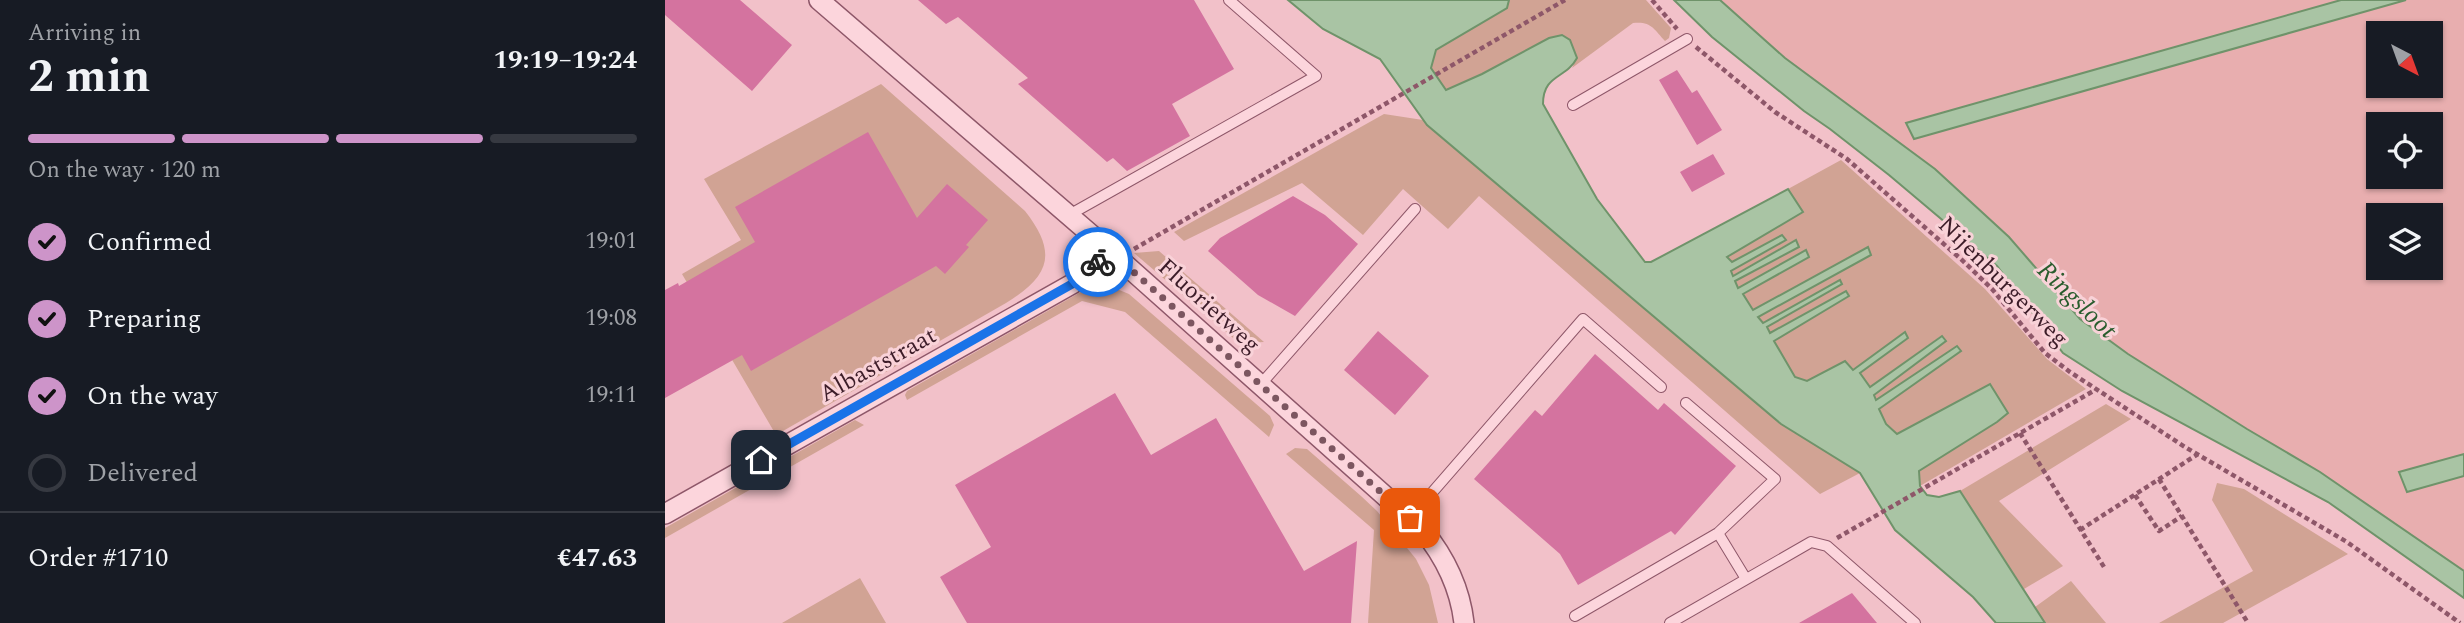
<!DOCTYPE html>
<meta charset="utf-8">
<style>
:root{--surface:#171b24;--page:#242831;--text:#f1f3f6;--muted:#9ea1a6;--line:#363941;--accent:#cd94c9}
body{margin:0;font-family:Spectral,serif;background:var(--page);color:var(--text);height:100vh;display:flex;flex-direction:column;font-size:26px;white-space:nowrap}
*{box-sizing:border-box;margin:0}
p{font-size:23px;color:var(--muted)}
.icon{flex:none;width:38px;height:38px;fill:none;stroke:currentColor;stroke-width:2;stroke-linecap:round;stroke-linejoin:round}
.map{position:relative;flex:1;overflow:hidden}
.sheet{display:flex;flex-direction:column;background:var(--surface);width:665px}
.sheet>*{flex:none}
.needle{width:46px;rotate:139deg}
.controls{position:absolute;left:1701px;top:21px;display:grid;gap:14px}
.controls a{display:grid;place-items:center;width:77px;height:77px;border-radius:0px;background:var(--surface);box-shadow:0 2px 5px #0004;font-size:35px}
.pin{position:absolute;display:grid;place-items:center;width:60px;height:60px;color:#fff;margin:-30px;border-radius:14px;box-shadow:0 4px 10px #0006}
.courier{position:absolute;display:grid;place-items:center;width:70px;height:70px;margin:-35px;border:5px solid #1a73e8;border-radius:50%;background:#fff;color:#222;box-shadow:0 2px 9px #0007}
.headline em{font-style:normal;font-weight:700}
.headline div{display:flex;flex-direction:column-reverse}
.headline{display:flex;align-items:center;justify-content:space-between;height:119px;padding:0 28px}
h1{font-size:46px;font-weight:700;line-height:52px}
.bar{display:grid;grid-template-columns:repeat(4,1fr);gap:10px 7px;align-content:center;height:84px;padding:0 28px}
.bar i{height:9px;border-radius:5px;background:var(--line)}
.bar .on{background:var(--accent)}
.bar p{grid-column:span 4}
.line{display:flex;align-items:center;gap:18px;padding:0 28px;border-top:2px solid var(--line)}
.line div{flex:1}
ol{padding:0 28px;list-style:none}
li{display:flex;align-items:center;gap:21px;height:77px}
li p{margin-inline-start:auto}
li .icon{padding:7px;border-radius:50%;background:var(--accent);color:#111;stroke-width:4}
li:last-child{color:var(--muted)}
li i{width:38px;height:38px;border:4px solid var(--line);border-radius:50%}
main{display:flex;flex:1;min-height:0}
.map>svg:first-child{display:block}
.farmland{fill:#e8aeaf;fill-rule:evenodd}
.green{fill:#d1a394}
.water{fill:#a9c4a4;stroke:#6f936a;stroke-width:2}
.building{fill:#d4739f}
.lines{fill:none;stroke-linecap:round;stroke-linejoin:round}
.service-casing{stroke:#8e5769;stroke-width:12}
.minor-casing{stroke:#8e5769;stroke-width:22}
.path{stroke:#8e5769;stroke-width:4.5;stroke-dasharray:5 3.5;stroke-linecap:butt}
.service{stroke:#fcd5dc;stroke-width:10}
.minor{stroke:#fcd5dc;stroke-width:19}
.done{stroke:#7c5660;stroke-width:7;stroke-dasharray:0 12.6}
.route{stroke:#1a73e8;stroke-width:9}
.labels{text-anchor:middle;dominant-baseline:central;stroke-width:6;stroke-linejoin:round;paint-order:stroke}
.street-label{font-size:24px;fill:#3c1c28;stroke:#f9d2d8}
.water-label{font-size:26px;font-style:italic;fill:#2a5d2e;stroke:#f9d2d8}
</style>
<main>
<section class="sheet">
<div class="headline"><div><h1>2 min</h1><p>Arriving in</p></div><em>19:19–19:24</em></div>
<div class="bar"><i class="on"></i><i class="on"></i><i class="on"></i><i></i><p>On the way · 120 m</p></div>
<ol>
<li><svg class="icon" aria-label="check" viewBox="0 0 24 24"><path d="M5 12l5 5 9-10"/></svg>Confirmed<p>19:01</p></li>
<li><svg class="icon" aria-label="check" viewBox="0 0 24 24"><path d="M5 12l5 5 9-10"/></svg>Preparing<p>19:08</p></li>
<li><svg class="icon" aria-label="check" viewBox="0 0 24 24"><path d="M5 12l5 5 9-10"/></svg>On the way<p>19:11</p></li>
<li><i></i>Delivered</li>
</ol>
<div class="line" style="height:91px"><div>Order #1710</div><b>€47.63</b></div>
</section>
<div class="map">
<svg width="1799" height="623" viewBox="0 0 1799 623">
<rect width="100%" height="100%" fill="#f2c1c9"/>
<!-- farmland -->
<path class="farmland" d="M 1055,0 L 1676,0 L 1242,123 L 1249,139 L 1741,0 L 1799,0 L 1799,454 L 1735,472 L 1743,492 L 1799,476 L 1799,571 L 1655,472 L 1582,429 L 1463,354 L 1415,319 L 1344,237 L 1270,169 L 1120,58 ZM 1713,33 L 1766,33 L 1766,86 L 1713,86 ZM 1713,124 L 1766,124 L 1766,177 L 1713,177 ZM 1713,215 L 1766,215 L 1766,268 L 1713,268 Z"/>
<!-- green -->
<path class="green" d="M 844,0 L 981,0 L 1006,28 L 1004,38 L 1000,41 C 989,29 986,21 968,23 L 907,68 L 912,58 L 897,35 L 884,38 L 817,74 L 781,90 L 766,68 L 771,50 L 842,8 Z
M 216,84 L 360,211 C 393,253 385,276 341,303 L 111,435 L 17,274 L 76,240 L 39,179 Z
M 719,114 L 758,120 L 1116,424 L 1195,473 L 1155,494 L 814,196 L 783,229 L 738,189 L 698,235 L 637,183 L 519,241 L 509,232 Z
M 1176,160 L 1320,289 L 1382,359 L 1421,389 L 1255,486 L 1254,471 L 1332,422 L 1343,413 L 1325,384 L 1232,434 L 1221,424 L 1214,409 L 1296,351 L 1292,346 L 1211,400 L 1209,395 L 1280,341 L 1276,336 L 1205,387 L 1194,373 L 1243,338 L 1188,370 L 1180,362 L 1142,381 L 1130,377 L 1109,341 L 1184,296 L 1181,291 L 1104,333 L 1102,327 L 1177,284 L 1175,281 L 1098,323 L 1093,316 L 1206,255 L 1203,247 L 1088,310 L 1078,294 L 1143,257 L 1140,250 L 1073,289 L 1070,281 L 1133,248 L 1130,240 L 1067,276 L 1065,271 L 1120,240 L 1117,235 L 1067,262 L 1062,257 L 1138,212 L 1123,189 Z
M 494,251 L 599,342 L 574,343 L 469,253 Z
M 442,285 L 464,294 L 605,416 L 609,425 L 604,437 L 460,312 L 417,301 L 242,400 L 240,395 L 242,391 L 421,289 L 429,286 Z
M 1441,404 L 1466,419 L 1334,501 L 1398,566 L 1359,589 L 1295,491 Z
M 190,420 L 199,425 L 0,538 L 0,528 Z
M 630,448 L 642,449 L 696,496 L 712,511 L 751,559 L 764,585 L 773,623 L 703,623 L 709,530 L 621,454 Z
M 1552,483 L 1579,489 L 1683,554 L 1558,623 L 1494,623 L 1588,571 L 1547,500 Z
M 195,578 L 221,623 L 117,623 Z
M 1406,581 L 1441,623 L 1380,623 L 1370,607 Z"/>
<!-- water -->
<path class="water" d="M 623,0 L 844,0 L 842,8 L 771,50 L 766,68 L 781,90 L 817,74 L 884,38 L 897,35 L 905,40 L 912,58 C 901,79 878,74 878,104 L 932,199 L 980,262 L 986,262 L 1123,189 L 1138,212 L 1062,257 L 1067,262 L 1117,235 L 1121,240 L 1066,271 L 1068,276 L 1131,240 L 1134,247 L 1070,281 L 1073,288 L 1141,250 L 1144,257 L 1078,294 L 1088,310 L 1203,247 L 1206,255 L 1093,317 L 1098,323 L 1175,280 L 1177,284 L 1102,327 L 1105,333 L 1181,291 L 1184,296 L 1109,341 L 1130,377 L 1142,381 L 1180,361 L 1188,370 L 1240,332 L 1243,338 L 1195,373 L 1205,387 L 1277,336 L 1281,341 L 1209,395 L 1211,400 L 1292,346 L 1296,351 L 1214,409 L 1221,424 L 1232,434 L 1325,384 L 1343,413 L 1332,422 L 1254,471 L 1255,486 L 1262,495 L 1274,497 L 1295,491 L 1380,623 L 1331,623 L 1308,597 L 1230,530 L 1195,473 L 1116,424 L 762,125 L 715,59 L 658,29 Z
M 1009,0 L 1055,0 L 1120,58 L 1270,169 L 1344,237 L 1415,319 L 1463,354 L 1582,429 L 1655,472 L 1799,571 L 1799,598 L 1663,502 L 1457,391 L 1398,353 L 1332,266 L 1224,175 L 1165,129 L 1139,111 L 1047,37 Z
M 1676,0 L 1741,0 L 1249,139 L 1241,123 Z
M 1799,454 L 1799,476 L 1742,492 L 1734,472 Z"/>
<!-- building -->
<path class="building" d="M 0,0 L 75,0 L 127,45 L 87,91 L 0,15 Z
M 253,0 L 529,0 L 569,69 L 507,104 L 525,136 L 462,171 L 448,158 L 442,162 L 353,84 L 363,78 L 293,17 L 281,24 Z
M 1012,70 L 1027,93 L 1032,90 L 1057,130 L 1032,145 L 994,80 Z
M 203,132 L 252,218 L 282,184 L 323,220 L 301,245 L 304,247 L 280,274 L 271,266 L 86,371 L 77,355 L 0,398 L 0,290 L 13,283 L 14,286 L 90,242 L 70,207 Z
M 1048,154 L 1060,174 L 1027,192 L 1015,172 Z
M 628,196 L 660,215 L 693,244 L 630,316 L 593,295 L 543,251 L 555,238 Z
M 713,331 L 764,376 L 730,415 L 679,370 Z
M 930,354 L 993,410 L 999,403 L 1071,466 L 1010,535 L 1006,531 L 913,585 L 895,554 L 809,479 L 870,410 L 877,416 Z
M 450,393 L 486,455 L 551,418 L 639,571 L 692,541 L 686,623 L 302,623 L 275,577 L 326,547 L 290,485 Z
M 1187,593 L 1212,623 L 1134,623 Z"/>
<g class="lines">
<!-- service casing -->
<g class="service-casing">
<path id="service" d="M 908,105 L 1022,39
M 404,215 L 651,76 L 564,0
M 596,384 L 750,209
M 745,518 L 918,319 L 996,387
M 1053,533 L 1081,579
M 910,616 L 1053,533 L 1110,479 L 1021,403
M 1005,623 L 1146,542 L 1162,546 L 1250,623"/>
</g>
<!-- minor casing -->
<g class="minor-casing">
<path id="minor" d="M 154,0 L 444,250 L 757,529 C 780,557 795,587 799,623
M 0,514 L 407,284 L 424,271 L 444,250"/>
</g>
<!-- path -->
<path class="path" d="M 987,0 L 1012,29
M 1031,47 L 1110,112 L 1182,159 L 1297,260 L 1327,289 L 1380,353 L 1405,372 L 1520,447 L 1682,542 L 1795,623
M 469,249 L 900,0
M 1355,433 L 1439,567
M 1494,479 L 1583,623
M 1470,495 L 1494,531 L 1517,516
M 1415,530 L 1533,454
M 1172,538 L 1432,389"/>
<!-- service -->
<use href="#service" class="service"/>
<!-- minor -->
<use href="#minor" class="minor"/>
</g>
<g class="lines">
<!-- done -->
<path class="done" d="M 433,262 L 444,250 L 745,518"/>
<!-- route -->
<path class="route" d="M 96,460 L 407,284 L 433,262"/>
</g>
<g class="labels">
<!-- street labels -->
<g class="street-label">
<text transform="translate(1338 282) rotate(45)">Nijenburgerweg</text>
<text transform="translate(544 306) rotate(42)">Fluorietweg</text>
<text transform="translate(213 365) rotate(-29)">Albaststraat</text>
</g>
<!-- water labels -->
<g class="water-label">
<text transform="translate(1412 300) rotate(44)">Ringsloot</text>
</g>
</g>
</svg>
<div class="controls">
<a><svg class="needle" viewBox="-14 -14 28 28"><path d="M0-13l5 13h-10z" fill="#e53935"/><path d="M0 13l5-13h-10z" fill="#9ea1a6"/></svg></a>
<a><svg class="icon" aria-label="locate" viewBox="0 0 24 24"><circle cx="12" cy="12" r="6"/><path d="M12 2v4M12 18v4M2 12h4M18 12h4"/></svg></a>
<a><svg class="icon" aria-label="layers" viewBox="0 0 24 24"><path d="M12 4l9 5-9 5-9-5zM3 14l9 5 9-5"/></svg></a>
</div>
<div class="pin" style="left:745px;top:518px;background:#ea580c"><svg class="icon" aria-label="bag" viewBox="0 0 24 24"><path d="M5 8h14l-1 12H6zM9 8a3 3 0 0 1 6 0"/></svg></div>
<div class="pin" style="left:96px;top:460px;background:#1f2937"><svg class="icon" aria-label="home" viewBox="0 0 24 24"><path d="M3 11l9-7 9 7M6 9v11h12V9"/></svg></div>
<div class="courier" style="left:433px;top:262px"><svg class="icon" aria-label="bike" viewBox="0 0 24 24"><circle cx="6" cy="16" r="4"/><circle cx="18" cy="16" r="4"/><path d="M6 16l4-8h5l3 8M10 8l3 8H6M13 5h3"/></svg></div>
</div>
</main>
